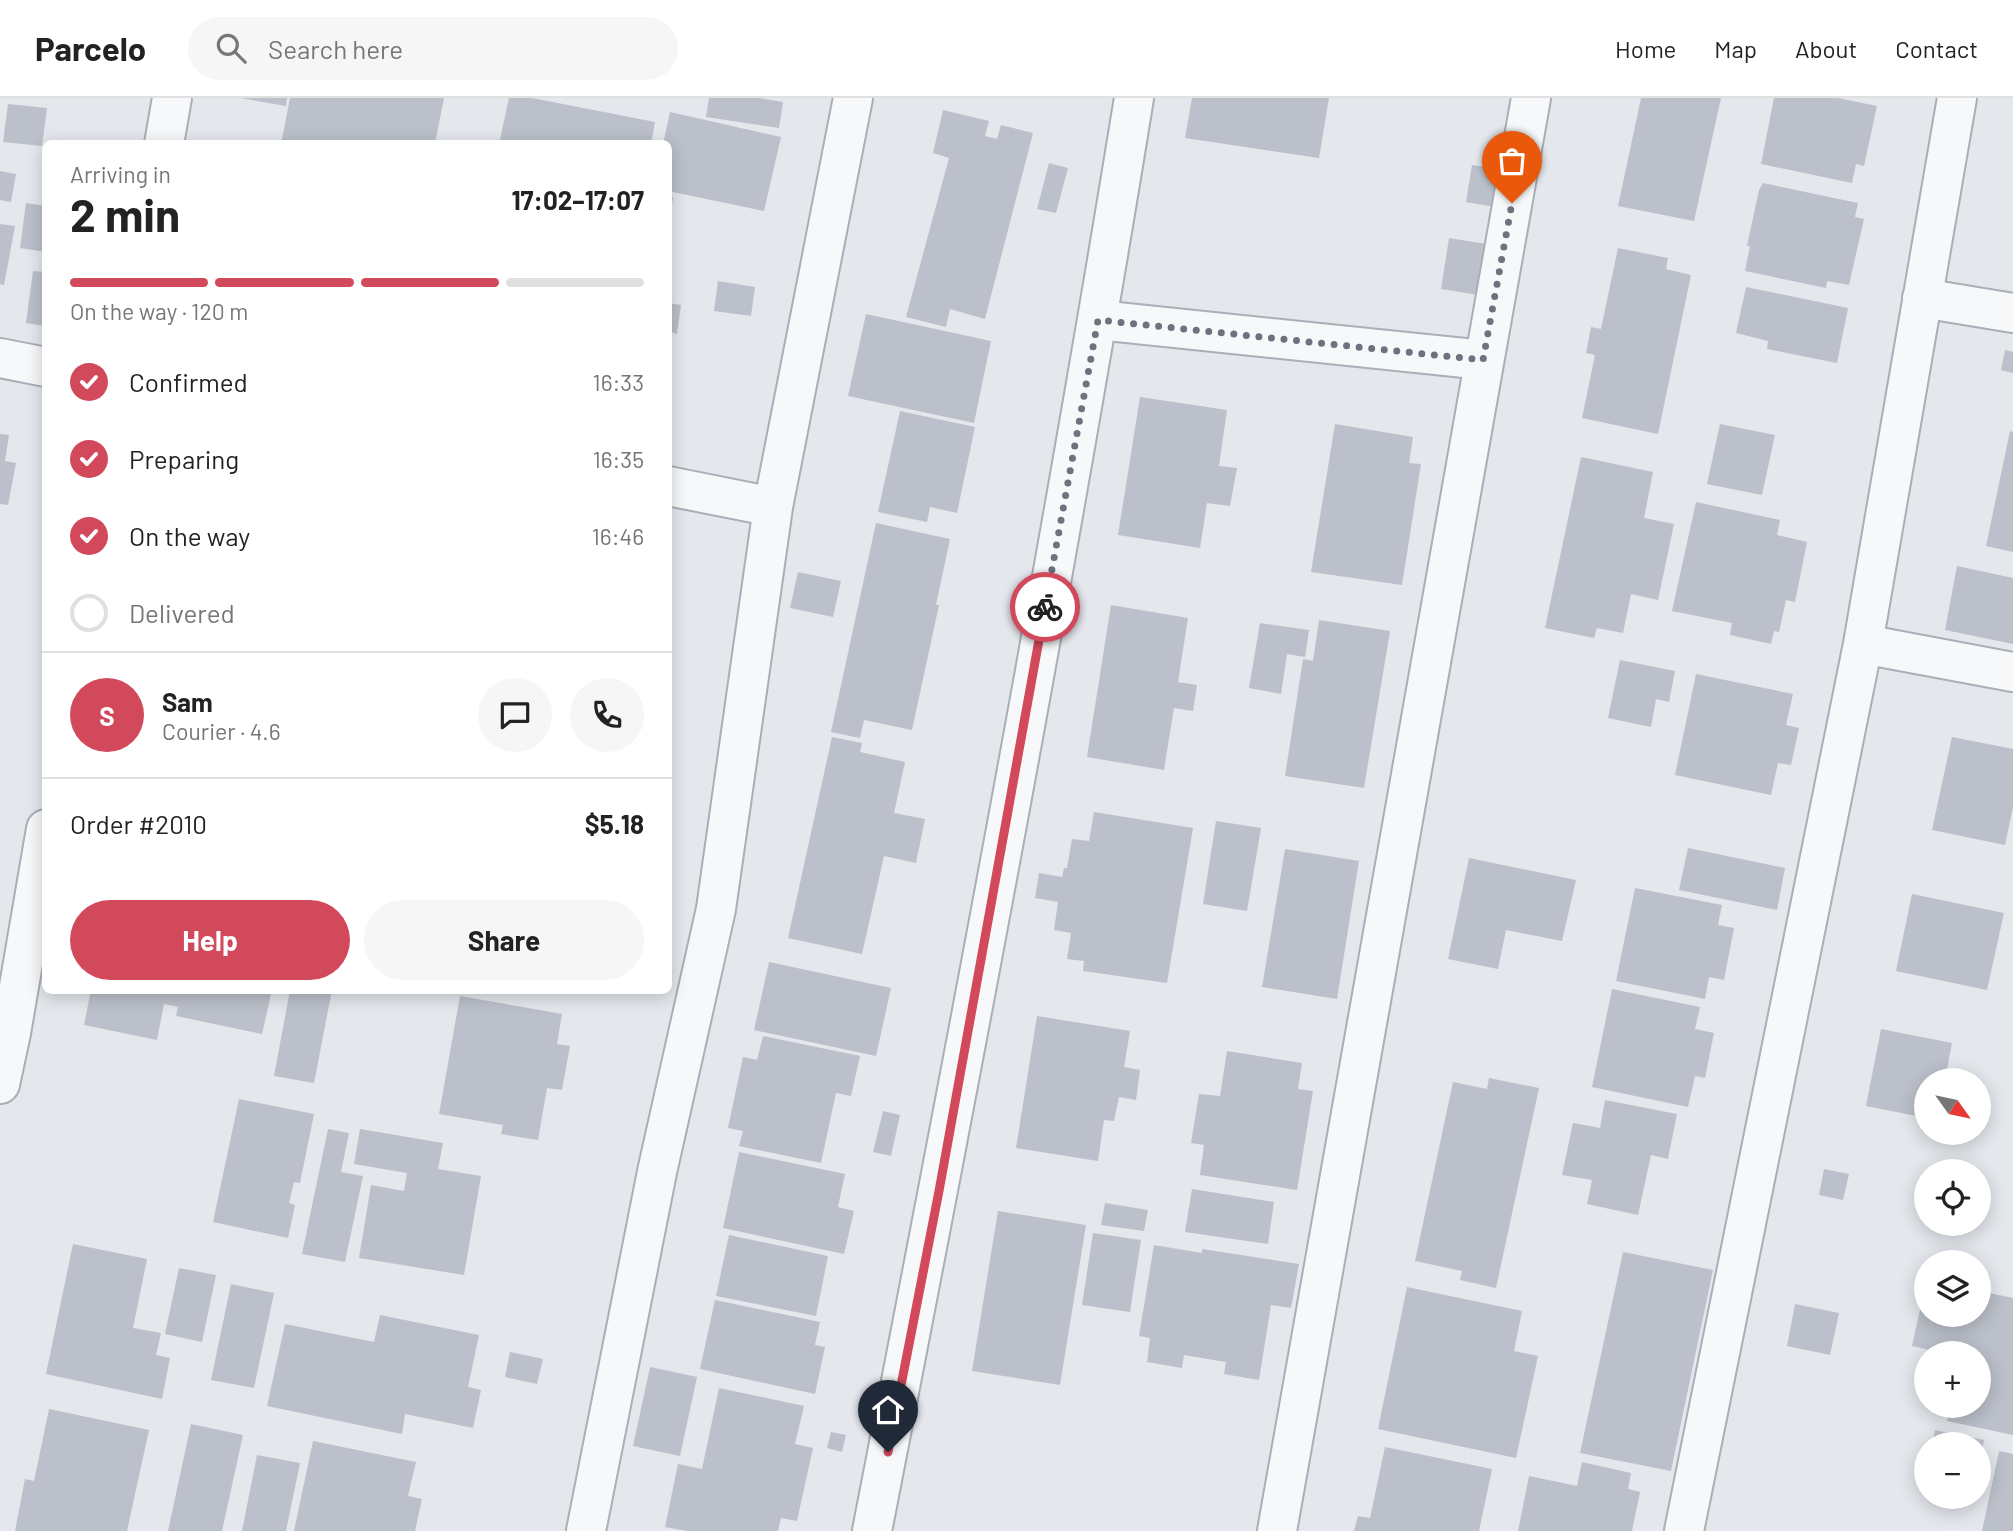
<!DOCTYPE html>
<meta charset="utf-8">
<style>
:root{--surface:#fff;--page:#f6f6f6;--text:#222;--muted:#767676;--line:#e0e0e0;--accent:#d1495b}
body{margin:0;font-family:Barlow,sans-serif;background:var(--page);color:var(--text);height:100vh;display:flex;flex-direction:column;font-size:26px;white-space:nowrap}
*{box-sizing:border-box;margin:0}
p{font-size:23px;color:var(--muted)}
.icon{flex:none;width:38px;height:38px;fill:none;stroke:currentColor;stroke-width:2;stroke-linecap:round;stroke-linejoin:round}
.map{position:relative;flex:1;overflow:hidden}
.panel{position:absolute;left:42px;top:42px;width:630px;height:854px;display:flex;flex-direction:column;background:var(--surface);border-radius:10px;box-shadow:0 4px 18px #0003}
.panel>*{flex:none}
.needle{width:46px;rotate:123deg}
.controls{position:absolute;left:1914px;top:970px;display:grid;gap:14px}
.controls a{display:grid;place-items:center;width:77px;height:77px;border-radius:50%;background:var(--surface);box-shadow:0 4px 18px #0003;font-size:35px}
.pin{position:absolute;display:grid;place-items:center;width:60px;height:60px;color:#fff;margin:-72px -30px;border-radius:50% 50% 50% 0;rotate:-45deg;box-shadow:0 0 7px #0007}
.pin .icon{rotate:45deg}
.courier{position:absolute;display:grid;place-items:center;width:70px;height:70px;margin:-35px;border:5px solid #d1495b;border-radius:50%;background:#fff;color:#222;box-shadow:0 2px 9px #0007}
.headline em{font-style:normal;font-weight:700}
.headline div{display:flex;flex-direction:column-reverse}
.headline{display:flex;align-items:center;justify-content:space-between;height:119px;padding:0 28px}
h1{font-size:46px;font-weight:700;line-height:52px}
.bar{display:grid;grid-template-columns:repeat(4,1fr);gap:10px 7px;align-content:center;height:84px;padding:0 28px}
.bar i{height:9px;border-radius:5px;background:var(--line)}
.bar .on{background:var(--accent)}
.bar p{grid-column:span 4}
.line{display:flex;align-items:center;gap:18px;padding:0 28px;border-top:2px solid var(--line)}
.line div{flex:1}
.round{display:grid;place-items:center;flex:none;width:74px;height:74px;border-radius:37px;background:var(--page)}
ol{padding:0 28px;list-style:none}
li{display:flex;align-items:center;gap:21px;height:77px}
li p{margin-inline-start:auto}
li .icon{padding:7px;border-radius:50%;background:var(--accent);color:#fff;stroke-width:4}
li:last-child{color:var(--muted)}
li i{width:38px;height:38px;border:4px solid var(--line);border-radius:50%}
.primary-button{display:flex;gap:14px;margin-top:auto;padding:14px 28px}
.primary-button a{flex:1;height:80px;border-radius:42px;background:var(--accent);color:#fff;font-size:28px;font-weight:700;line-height:80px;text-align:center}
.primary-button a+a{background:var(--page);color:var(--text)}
header{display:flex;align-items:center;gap:42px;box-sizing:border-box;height:98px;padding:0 35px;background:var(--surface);border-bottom:2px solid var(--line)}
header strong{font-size:33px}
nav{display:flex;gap:38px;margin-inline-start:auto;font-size:24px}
.search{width:490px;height:63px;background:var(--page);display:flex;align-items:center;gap:18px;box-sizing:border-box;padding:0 24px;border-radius:38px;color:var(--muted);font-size:26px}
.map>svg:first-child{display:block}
.building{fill:#bbc0ca}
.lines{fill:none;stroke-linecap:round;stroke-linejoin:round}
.street-casing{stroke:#a9aeb7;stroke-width:42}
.street{stroke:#f7f8fa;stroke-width:38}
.done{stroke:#6c737f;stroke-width:7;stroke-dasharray:0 12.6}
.route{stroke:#d1495b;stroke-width:9}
</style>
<header>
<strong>Parcelo</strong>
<div class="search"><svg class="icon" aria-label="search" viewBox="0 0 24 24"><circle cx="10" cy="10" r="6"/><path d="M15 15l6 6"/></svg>Search here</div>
<nav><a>Home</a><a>Map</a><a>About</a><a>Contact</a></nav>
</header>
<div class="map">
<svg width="2013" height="1433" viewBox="0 0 2013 1433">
<rect width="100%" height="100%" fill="#e4e7ec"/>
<!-- building -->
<path class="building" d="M 240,0 L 287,0 L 286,8 Z
M 290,0 L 444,0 L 435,46 L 281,46 Z
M 509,0 L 532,0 L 655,24 L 651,46 L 499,46 Z
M 709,0 L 759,0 L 783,4 L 779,30 L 706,19 Z
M 1192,0 L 1329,0 L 1319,60 L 1185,40 Z
M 1641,0 L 1721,0 L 1694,123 L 1618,108 Z
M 1774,0 L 1838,0 L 1877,8 L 1864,68 L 1856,66 L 1852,85 L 1761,66 Z
M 8,6 L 47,10 L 42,48 L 3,44 Z
M 943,12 L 989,23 L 985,38 L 997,41 L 1001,27 L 1033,35 L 985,221 L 950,211 L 946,229 L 906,219 L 949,60 L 933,55 Z
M 670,14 L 781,39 L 764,113 L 668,93 L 668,46 L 663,46 Z
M 1049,65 L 1068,70 L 1056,115 L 1037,111 Z
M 1472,67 L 1514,73 L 1507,111 L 1466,104 Z
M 0,73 L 16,76 L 11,104 L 0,102 Z
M 1763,85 L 1858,105 L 1855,119 L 1864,121 L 1849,187 L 1827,183 L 1826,190 L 1745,173 L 1750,148 L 1747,148 L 1759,92 Z
M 668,98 L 673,99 L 670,119 L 668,119 Z
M 26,105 L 46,108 L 46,154 L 20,150 Z
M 0,126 L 15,128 L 4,187 L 0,186 Z
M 1449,140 L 1486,146 L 1478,197 L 1441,191 Z
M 1618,150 L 1668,160 L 1666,171 L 1691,177 L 1658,336 L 1582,320 L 1595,257 L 1586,255 L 1591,229 L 1601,231 Z
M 33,173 L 46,174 L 46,228 L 26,225 Z
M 718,183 L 755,189 L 751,218 L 714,213 Z
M 1746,189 L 1848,210 L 1837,265 L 1767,251 L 1768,243 L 1736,235 Z
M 668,205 L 681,207 L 677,236 L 668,233 Z
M 866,216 L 991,243 L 974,325 L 848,298 Z
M 2005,252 L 2013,254 L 2013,275 L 2001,272 Z
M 1140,299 L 1227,312 L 1219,368 L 1237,370 L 1230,408 L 1207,405 L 1200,450 L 1118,437 Z
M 900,313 L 975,329 L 957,415 L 930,409 L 927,424 L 878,414 Z
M 1335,326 L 1413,339 L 1409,365 L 1421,366 L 1402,487 L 1311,474 Z
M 1720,326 L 1775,337 L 1762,397 L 1707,386 Z
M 2010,333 L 2013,334 L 2013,454 L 1986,448 Z
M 0,336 L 9,337 L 5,363 L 16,365 L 8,407 L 0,406 Z
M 1581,359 L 1653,374 L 1644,420 L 1674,426 L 1658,502 L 1631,496 L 1623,535 L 1597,530 L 1594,540 L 1545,530 Z
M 1696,404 L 1780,422 L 1777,437 L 1807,444 L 1795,504 L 1786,502 L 1779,534 L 1774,533 L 1771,546 L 1730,537 L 1732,525 L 1672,513 Z
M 876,425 L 950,441 L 936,507 L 939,507 L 912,632 L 864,622 L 860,640 L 831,634 Z
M 1957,468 L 2013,480 L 2013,546 L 1945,532 Z
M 798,474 L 841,483 L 833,519 L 790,510 Z
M 1111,507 L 1188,520 L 1178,584 L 1197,587 L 1193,613 L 1174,610 L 1164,672 L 1087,659 Z
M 1319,522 L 1390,533 L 1364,690 L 1285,678 L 1303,561 L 1313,563 Z
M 1260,525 L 1309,532 L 1305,559 L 1287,556 L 1281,596 L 1249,590 Z
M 1620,562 L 1675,573 L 1669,604 L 1656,601 L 1651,629 L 1608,620 Z
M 1696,576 L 1793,596 L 1786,627 L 1799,630 L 1791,667 L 1778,665 L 1771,697 L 1675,677 Z
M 832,639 L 862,645 L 860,654 L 905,664 L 894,715 L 925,721 L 916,765 L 884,758 L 862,856 L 788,840 Z
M 1952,639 L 2013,651 L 2013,709 L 2005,747 L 1932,732 Z
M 1094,714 L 1193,730 L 1167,885 L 1083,873 L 1084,863 L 1067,861 L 1071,835 L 1054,832 L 1058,804 L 1035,800 L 1039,775 L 1062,779 L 1064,770 L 1067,770 L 1072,741 L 1089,743 Z
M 1216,723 L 1261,730 L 1247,813 L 1203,806 Z
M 1688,750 L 1785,770 L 1777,812 L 1679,792 Z
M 1285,751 L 1359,763 L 1337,901 L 1262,889 Z
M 1469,760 L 1576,782 L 1562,843 L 1506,832 L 1498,871 L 1448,861 Z
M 1635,790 L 1722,807 L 1718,827 L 1734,830 L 1724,882 L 1709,879 L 1705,901 L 1616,883 Z
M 1912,796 L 2004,815 L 1987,892 L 1896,873 Z
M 769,864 L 891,890 L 876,958 L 754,932 Z
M 1612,891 L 1700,909 L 1695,931 L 1714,935 L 1705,980 L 1695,978 L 1688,1009 L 1592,989 Z
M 91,892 L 272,892 L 262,936 L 176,918 L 178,909 L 164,906 L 157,942 L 84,927 Z
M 290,892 L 332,892 L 314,985 L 274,978 Z
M 460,898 L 562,916 L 557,946 L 570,948 L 562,992 L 547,990 L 538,1042 L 501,1036 L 503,1027 L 439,1016 Z
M 1037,918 L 1130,933 L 1124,969 L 1140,972 L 1136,1002 L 1119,999 L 1114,1023 L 1104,1022 L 1098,1063 L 1016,1050 Z
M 1881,931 L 1952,945 L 1945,982 L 1927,982 L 1927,1020 L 1866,1008 Z
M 763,938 L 860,958 L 851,998 L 836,995 L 821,1065 L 739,1048 L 743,1033 L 728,1030 L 743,959 L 757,962 Z
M 1227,953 L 1302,965 L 1298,991 L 1313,993 L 1297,1092 L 1200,1077 L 1204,1047 L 1191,1045 L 1199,996 L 1220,998 Z
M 1489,980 L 1539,990 L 1496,1190 L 1460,1182 L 1462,1173 L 1415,1163 L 1453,984 L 1487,991 Z
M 239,1001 L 314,1016 L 300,1085 L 294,1084 L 289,1105 L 295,1107 L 288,1140 L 213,1124 Z
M 1605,1002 L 1677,1016 L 1668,1061 L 1651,1057 L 1638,1117 L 1587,1106 L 1592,1082 L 1562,1077 L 1573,1025 L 1600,1030 Z
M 883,1013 L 900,1017 L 891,1058 L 873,1054 Z
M 328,1031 L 349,1035 L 341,1074 L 363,1078 L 345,1164 L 302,1156 Z
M 360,1031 L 443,1045 L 438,1071 L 481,1078 L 464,1177 L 359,1160 L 371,1087 L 404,1093 L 407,1075 L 354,1066 Z
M 739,1054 L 845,1076 L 838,1109 L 854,1113 L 844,1156 L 723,1130 Z
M 1824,1071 L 1849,1076 L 1843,1102 L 1819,1097 Z
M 1192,1091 L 1274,1104 L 1268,1146 L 1185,1134 Z
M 1105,1105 L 1148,1112 L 1144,1133 L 1101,1127 Z
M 998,1113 L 1086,1127 L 1060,1287 L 972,1273 Z
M 1093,1135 L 1141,1142 L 1130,1214 L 1082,1207 Z
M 729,1137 L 828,1158 L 816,1218 L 716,1198 Z
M 73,1146 L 147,1161 L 133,1230 L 161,1235 L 156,1257 L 170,1260 L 162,1301 L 46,1276 Z
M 1154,1147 L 1202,1155 L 1202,1151 L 1299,1166 L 1291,1210 L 1271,1207 L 1259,1282 L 1224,1276 L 1226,1264 L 1184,1257 L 1182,1270 L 1147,1264 L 1150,1240 L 1139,1238 Z
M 1623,1154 L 1713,1172 L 1671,1373 L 1580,1355 Z
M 179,1170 L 216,1177 L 202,1244 L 165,1236 Z
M 1926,1184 L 1927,1216 L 1979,1216 L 1979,1193 L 2013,1200 L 2013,1337 L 1947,1323 L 1951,1307 L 1979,1307 L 1979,1255 L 1930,1255 L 1930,1252 L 1912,1248 Z
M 231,1186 L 274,1195 L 254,1290 L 211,1282 Z
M 1407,1189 L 1522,1213 L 1514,1253 L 1538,1258 L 1516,1360 L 1378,1331 Z
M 715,1202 L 820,1224 L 815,1247 L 825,1249 L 815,1296 L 700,1271 Z
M 1795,1206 L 1839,1215 L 1830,1257 L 1787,1248 Z
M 380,1217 L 479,1237 L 468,1289 L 481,1292 L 473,1330 L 405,1316 L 402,1336 L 267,1308 L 285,1226 L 374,1244 Z
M 510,1254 L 543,1261 L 537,1286 L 505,1279 Z
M 650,1269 L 697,1279 L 680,1358 L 633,1348 Z
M 719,1290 L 804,1308 L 795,1346 L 813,1350 L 797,1423 L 781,1420 L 778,1433 L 687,1433 L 665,1429 L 678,1366 L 702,1371 Z
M 49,1311 L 149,1332 L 127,1433 L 15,1433 L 25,1381 L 34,1383 Z
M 191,1326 L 243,1337 L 222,1433 L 168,1433 Z
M 1935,1332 L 1984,1342 L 1980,1361 L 1979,1346 L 1932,1346 Z
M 831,1334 L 846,1337 L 842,1354 L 827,1350 Z
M 313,1343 L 416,1364 L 408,1398 L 422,1401 L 415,1433 L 294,1433 Z
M 1385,1349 L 1492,1371 L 1479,1433 L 1354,1433 L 1358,1418 L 1370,1420 Z
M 1999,1353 L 2013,1356 L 2013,1433 L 1982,1433 Z
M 257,1357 L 300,1365 L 286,1433 L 242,1433 Z
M 1582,1364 L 1631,1375 L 1628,1391 L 1640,1394 L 1632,1433 L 1518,1433 L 1529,1378 L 1577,1388 Z"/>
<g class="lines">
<!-- street casing -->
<g class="street-casing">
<path id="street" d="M 164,46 L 172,0
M 1922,200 L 2013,215
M 1098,222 L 1484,262
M 0,260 L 46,269
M 668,388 L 773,409
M 1863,546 L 2013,574
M 0,986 L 11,935 L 46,731
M 586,1433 L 657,1074 L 716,811 L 773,409 L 853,0
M 872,1433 C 965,956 1056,479 1134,0
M 1277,1433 L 1531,0
M 1684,1433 L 1863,546 L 1957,0"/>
</g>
<!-- street -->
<use href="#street" class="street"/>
</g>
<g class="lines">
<!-- done -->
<path class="done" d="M 1045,509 L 1098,222 L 1483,262 L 1512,105"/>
<!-- route -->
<path class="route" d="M 888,1354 L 939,1093 L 1045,509"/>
</g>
</svg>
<div class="controls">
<a><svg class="needle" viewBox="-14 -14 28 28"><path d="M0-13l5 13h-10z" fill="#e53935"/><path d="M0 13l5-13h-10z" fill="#767676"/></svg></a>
<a><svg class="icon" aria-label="locate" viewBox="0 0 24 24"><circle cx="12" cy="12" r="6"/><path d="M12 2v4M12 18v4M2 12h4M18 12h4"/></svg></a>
<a><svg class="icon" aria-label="layers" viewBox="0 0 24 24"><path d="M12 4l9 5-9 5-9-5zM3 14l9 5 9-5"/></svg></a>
<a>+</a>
<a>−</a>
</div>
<div class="pin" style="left:1512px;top:105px;background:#ea580c"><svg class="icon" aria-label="bag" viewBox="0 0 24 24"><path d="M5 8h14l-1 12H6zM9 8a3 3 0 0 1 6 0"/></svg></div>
<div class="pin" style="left:888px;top:1354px;background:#1f2937"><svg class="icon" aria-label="home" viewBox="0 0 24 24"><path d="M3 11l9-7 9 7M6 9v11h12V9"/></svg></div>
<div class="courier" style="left:1045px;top:509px"><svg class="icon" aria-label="bike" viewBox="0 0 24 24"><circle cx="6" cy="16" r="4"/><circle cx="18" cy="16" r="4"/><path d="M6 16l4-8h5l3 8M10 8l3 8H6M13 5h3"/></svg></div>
<section class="panel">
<div class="headline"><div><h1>2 min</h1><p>Arriving in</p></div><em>17:02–17:07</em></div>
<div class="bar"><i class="on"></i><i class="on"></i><i class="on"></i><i></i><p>On the way · 120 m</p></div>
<ol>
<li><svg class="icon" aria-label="check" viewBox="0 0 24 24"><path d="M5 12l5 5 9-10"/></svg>Confirmed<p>16:33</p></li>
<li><svg class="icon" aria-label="check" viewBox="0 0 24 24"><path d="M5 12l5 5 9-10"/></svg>Preparing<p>16:35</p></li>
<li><svg class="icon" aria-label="check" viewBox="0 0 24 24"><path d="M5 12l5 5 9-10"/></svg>On the way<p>16:46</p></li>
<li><i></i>Delivered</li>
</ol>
<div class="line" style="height:126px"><b class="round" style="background:var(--accent);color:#fff">S</b><div><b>Sam</b><p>Courier · 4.6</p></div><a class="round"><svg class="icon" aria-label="chat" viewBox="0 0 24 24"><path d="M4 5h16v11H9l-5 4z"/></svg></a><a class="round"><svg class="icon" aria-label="phone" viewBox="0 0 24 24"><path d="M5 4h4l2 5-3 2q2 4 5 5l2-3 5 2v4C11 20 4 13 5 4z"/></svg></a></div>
<div class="line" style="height:91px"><div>Order #2010</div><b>$5.18</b></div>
<div class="primary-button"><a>Help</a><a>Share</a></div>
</section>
</div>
